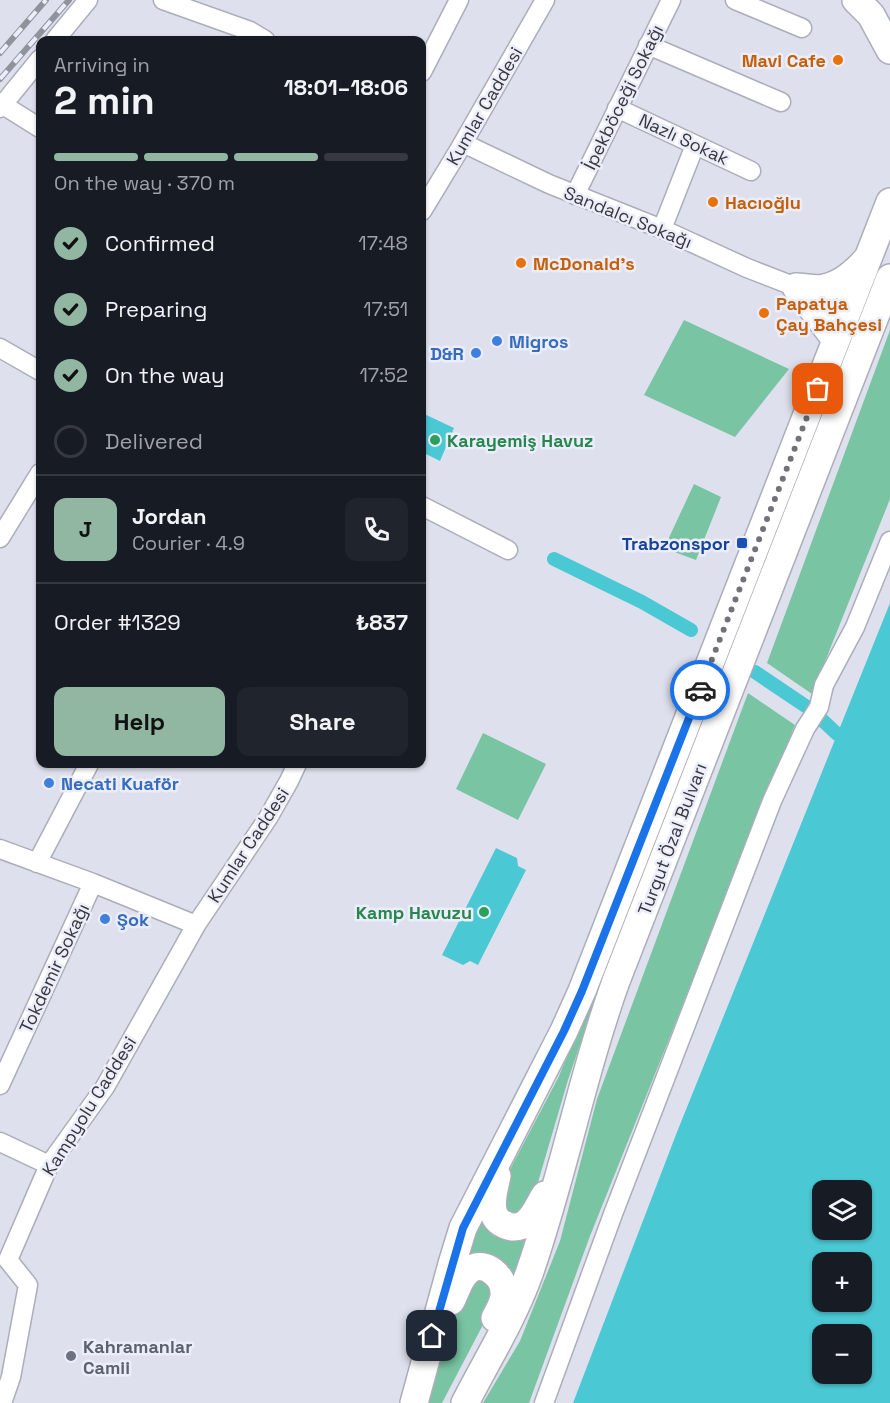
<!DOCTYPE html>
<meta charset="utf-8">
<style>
:root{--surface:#171b24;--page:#20242c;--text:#f1f3f6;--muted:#9ea1a6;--line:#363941;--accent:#91b6a2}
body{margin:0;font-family:"Space Grotesk",sans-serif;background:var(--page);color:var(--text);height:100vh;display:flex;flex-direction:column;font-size:22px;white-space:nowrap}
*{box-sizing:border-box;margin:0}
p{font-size:20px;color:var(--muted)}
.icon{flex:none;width:33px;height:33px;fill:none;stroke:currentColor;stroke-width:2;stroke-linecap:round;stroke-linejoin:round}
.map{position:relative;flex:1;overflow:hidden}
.sheet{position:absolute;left:36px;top:36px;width:390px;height:732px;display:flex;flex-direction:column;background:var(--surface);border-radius:12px;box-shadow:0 2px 4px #0004}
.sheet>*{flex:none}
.controls{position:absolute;left:812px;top:1180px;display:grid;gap:12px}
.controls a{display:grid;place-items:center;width:60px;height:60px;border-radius:12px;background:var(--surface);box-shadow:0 2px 4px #0004;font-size:30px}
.pin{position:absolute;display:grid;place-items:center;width:51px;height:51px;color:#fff;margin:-26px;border-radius:12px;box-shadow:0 3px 9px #0006}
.courier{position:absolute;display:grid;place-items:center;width:60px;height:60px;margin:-30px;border:4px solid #1a73e8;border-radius:50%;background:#fff;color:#222;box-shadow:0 2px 8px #0007}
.summary em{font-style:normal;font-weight:600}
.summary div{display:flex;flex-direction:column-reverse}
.summary{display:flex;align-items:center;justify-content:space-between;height:102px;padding:0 18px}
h1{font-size:39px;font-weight:600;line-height:45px}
.bar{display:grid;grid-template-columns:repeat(4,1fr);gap:9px 6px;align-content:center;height:72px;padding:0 18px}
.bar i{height:8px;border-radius:4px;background:var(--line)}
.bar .on{background:var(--accent)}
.bar p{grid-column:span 4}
.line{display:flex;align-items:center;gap:15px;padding:0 18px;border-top:2px solid var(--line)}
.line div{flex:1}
.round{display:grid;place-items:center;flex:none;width:63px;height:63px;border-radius:12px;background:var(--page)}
ol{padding:0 18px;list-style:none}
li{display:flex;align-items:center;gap:18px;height:66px}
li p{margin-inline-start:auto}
li .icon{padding:6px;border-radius:50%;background:var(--accent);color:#111;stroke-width:4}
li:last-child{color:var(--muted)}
li i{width:33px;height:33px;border:3px solid var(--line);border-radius:50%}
.cta{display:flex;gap:12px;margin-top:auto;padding:12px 18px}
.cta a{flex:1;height:69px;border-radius:12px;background:var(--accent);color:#111;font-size:24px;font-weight:600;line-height:69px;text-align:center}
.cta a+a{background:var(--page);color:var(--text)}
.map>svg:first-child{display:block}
.green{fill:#79c5a3}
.water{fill:#4ac8d4;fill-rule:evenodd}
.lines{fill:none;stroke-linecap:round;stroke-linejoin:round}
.canal{stroke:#4ac8d4;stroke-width:14}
.minor-casing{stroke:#abadb9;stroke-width:21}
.highway-casing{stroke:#abadb9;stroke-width:30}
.minor{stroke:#fff;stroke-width:18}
.highway{stroke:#fff;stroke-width:27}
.rail-casing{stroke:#91939c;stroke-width:6}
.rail{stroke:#ebeefa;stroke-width:4;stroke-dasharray:11;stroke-linecap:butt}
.done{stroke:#71727a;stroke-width:6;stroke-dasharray:0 10.8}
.route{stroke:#1a73e8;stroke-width:8}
.food-dot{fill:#e8710a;stroke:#ebeefa;stroke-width:2}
.shop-dot{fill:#3f7fe0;stroke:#ebeefa;stroke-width:2}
.leisure-dot{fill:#2e9e5b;stroke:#ebeefa;stroke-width:2}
.transit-dot{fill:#1a4fb4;stroke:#ebeefa;stroke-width:2}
.worship-dot{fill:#6b7280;stroke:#ebeefa;stroke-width:2}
.labels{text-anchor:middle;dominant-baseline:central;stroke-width:5;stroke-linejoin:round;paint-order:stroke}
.food-label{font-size:18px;font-weight:bold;fill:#c56008;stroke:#ebeefa;text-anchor:start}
.street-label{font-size:18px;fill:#36373c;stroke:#ebeefa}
.shop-label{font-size:18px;font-weight:bold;fill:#366cbe;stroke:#ebeefa;text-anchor:start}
.leisure-label{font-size:18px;font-weight:bold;fill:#27864d;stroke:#ebeefa;text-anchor:start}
.transit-label{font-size:18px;font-weight:bold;fill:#164399;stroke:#ebeefa;text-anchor:end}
.worship-label{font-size:18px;font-weight:bold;fill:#5b616d;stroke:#ebeefa;text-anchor:start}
</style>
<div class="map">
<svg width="890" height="1403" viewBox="0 0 890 1403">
<rect width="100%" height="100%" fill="#dee1ed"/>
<!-- green -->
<path class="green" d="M 684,320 L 789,369 L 735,437 L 644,395 Z
M 890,330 L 890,499 L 812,694 L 767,663 Z
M 833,376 L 839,378 L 585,1030 L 568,1080 L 529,1213 L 513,1222 L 496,1196 L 558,1078 L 584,1016 Z
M 694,484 L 721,497 L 696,560 L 666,549 L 666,544 Z
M 748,693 L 795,725 L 590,1236 L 529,1403 L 483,1403 L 520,1341 L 560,1241 L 597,1099 Z
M 483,733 L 546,764 L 518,820 L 456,789 Z
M 481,1212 L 532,1231 L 511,1286 L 463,1258 Z
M 486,1273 L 497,1298 L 442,1403 L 429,1403 L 461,1288 Z"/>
<!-- water -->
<path class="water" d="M 422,413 L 454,428 L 440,461 L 422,452 Z
M 890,603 L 890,1403 L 573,1403 L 677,1132 ZM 822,1191 L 861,1191 L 861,1230 L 822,1230 ZM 822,1263 L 861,1263 L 861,1302 L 822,1302 ZM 822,1335 L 861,1335 L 861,1374 L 822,1374 Z
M 496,848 L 517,858 L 518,866 L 526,870 L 478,965 L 470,961 L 463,965 L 442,955 Z"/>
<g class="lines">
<!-- canal -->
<path class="canal" d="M 554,559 L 642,602 L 691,630
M 755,672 L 807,707
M 819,717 L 837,734"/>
<!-- minor casing -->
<g class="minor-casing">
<path id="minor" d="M 163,0 L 250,31 L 265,40
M 735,0 L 802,28
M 55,40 L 88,0
M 648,45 L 781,102
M 422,72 L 459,0
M 3,105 L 40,128
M 0,108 L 40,59
M 617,108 L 751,171
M 463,143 L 549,184 L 662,229 L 747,268 L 796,287
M 575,195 L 671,0
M 422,211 L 459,150 L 545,0
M 662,229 L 695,145
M 0,348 L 40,371
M 422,506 L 508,550
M 0,538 L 40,473
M 0,849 L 93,883 L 196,925
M 37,863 L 89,764
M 0,1085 L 93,883
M 0,1142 L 49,1165
M 8,1260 L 49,1165 L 105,1087 L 196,925 L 268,818 L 289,781 L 297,764
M 2,1403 L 11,1377 L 28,1285 L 8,1260
M 544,1403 L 613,1214 L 772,801 L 805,729 L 819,707 L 824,685 L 855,627 L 890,541"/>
</g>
<!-- highway casing -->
<g class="highway-casing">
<path id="highway" d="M 856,0 L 871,15 L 890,50
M 796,287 C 805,287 816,290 824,288 C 841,285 857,271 867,259
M 796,287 L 836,340
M 497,1176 C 493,1194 485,1219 508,1226 C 514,1228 521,1227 526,1223 C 535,1216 539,1204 545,1195
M 451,1301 C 457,1290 460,1275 471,1269 C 485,1260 504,1277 504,1292 C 505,1301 499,1310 495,1318
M 414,1403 L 452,1264 L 463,1228 L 564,1031 L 582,991 L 890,202
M 465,1403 C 487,1360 514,1317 530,1271 C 563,1176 582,1076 616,981 L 890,278"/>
</g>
<!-- minor -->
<use href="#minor" class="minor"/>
<!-- highway -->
<use href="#highway" class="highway"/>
<!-- rail casing -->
<g class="rail-casing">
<path id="rail" d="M 0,53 L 46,0
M 0,79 L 69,0"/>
</g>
<!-- rail -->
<use href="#rail" class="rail"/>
</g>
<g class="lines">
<!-- done -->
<path class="done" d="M 700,690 L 818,389"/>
<!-- route -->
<path class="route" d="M 432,1336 L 463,1228 L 564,1031 L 582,991 L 700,690"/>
</g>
<!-- markers -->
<g class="food-dot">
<circle cx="838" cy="60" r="6"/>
<circle cx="713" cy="202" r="6"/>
<circle cx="521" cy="263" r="6"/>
<circle cx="764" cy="313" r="6"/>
</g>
<g class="shop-dot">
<circle cx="497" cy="341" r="6"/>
<circle cx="476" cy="353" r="6"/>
<circle cx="49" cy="783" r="6"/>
<circle cx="105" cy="919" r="6"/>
</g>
<g class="leisure-dot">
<circle cx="435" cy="440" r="6"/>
<circle cx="484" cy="912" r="6"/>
</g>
<rect class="transit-dot" x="736" y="537" width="12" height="12" rx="3"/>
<circle class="worship-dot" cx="71" cy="1356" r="6"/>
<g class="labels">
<!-- food labels -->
<g class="food-label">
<text x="826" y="60" text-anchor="end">Mavi Cafe</text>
<text x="725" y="202">Hacıoğlu</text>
<text x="533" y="263">McDonald's</text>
<text x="776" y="303">Papatya<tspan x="776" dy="21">Çay Bahçesi</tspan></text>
</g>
<!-- street labels -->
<g class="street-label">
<text transform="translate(623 97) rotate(-64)">İpekböceği Sokağı</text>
<text transform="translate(484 106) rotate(-60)">Kumlar Caddesi</text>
<text transform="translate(684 139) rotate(25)">Nazlı Sokak</text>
<text transform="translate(628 217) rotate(22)">Sandalcı Sokağı</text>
<text transform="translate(672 839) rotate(-69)">Turgut Özal Bulvarı</text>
<text transform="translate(248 845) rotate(-57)">Kumlar Caddesi</text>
<text transform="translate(54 968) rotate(-65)">Tokdemir Sokağı</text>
<text transform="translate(89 1106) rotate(-58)">Kampyolu Caddesi</text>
</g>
<!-- shop labels -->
<g class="shop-label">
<text x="509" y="341">Migros</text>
<text x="464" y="353" text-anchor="end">D&amp;R</text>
<text x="61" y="783">Necati Kuaför</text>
<text x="117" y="919">Şok</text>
</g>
<!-- leisure labels -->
<g class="leisure-label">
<text x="447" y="440">Karayemiş Havuz</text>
<text x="472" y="912" text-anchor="end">Kamp Havuzu</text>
</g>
<!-- transit labels -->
<g class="transit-label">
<text x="730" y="543">Trabzonspor</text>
</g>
<!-- worship labels -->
<g class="worship-label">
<text x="83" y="1346">Kahramanlar<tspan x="83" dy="21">Camii</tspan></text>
</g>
</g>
</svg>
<div class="controls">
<a><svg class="icon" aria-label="layers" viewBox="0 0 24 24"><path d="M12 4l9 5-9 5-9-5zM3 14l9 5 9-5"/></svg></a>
<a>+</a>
<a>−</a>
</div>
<div class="pin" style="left:818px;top:389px;background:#ea580c"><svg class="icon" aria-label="bag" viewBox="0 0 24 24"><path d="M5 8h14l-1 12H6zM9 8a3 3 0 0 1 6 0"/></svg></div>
<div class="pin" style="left:432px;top:1336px;background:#1f2937"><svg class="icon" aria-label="home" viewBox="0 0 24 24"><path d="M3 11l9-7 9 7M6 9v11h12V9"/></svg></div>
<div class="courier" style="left:700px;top:690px"><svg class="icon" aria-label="car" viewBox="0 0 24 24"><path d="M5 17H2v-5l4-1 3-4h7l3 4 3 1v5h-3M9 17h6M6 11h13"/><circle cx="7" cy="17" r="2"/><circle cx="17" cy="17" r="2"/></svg></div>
<section class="sheet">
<div class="summary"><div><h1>2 min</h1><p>Arriving in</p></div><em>18:01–18:06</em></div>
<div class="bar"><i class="on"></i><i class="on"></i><i class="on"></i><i></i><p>On the way · 370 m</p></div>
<ol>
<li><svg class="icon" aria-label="check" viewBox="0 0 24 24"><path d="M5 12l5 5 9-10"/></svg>Confirmed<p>17:48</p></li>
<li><svg class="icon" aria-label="check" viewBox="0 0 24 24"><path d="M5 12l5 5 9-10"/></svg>Preparing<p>17:51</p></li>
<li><svg class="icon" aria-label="check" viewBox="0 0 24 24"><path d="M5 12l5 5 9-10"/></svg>On the way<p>17:52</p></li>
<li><i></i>Delivered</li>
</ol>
<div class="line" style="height:108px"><b class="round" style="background:var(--accent);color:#111">J</b><div><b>Jordan</b><p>Courier · 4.9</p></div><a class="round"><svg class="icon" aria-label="phone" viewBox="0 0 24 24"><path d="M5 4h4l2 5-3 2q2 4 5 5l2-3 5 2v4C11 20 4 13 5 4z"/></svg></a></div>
<div class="line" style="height:78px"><div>Order #1329</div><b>₺837</b></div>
<div class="cta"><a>Help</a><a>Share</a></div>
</section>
</div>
